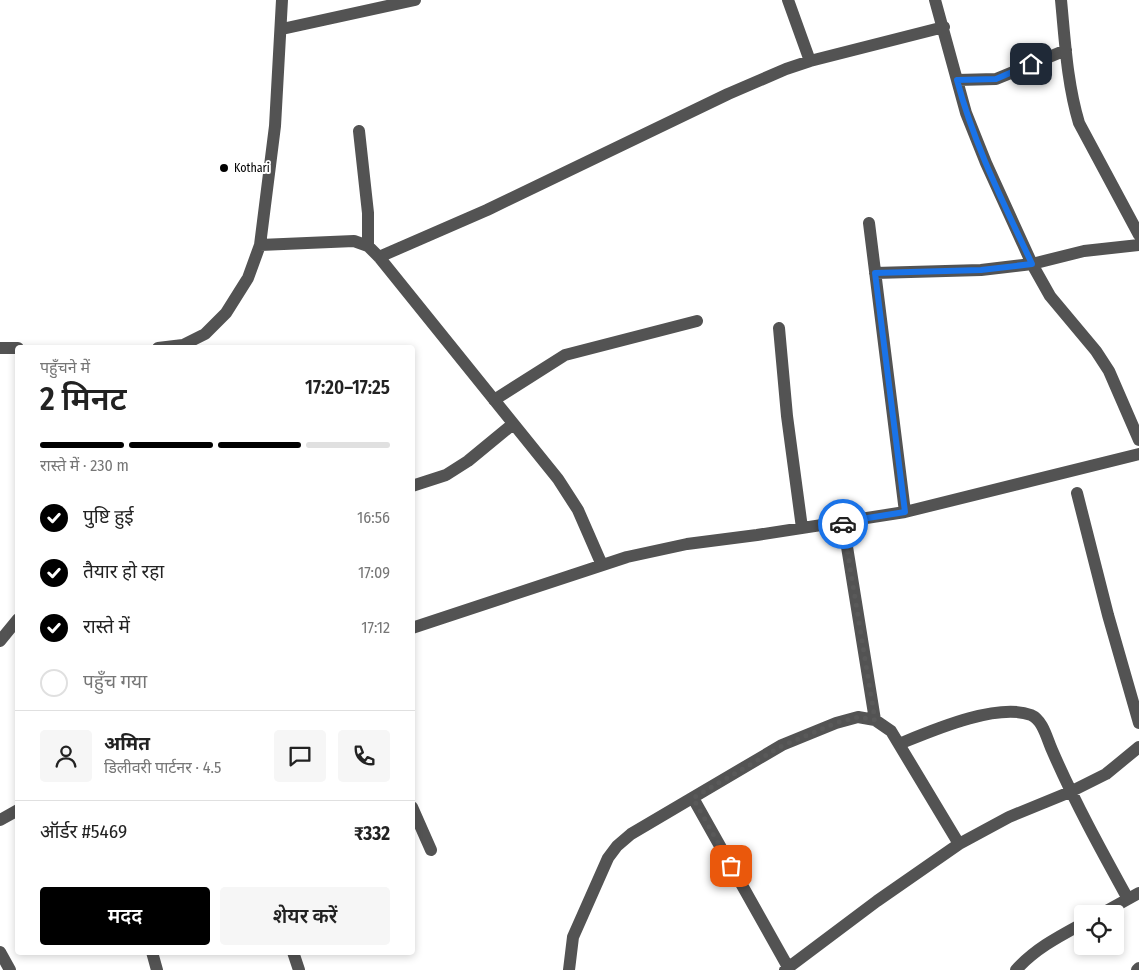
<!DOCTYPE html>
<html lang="hi">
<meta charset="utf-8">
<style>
:root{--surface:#fff;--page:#f6f6f6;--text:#222;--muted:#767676;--line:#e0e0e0;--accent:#000}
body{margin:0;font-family:"Fira Sans Condensed","Noto Sans Devanagari",sans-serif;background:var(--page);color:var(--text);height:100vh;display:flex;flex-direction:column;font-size:19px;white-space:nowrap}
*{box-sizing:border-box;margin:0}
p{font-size:16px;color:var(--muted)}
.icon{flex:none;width:28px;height:28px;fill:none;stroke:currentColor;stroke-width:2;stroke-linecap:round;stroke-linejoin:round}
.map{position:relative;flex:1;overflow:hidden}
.drawer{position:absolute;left:15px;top:345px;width:400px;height:610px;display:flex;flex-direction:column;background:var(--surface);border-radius:5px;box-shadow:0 2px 8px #0003}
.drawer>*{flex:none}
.buttons{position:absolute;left:1074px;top:905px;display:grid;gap:10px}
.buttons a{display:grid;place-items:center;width:50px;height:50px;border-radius:5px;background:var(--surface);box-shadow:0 2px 8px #0003;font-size:25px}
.pin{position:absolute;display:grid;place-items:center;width:42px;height:42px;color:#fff;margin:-21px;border-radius:10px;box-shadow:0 2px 8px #0006}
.courier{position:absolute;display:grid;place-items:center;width:50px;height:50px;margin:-25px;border:4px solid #1a73e8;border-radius:50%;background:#fff;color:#222;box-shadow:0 1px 6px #0007}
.headline em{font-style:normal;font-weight:600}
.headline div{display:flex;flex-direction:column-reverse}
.headline{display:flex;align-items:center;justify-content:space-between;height:85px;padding:0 25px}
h1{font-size:32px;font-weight:600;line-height:38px}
.bar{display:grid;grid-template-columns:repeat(4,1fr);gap:8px 5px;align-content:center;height:60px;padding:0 25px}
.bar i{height:6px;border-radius:4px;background:var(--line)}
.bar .selected{background:var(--accent)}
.bar p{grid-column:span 4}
.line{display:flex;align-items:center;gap:12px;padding:0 25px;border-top:1px solid var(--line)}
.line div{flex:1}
.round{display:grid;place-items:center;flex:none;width:52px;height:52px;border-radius:5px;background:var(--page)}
ol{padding:0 25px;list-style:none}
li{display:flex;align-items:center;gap:15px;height:55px}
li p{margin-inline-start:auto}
li .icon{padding:5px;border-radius:50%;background:var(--accent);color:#fff;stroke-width:4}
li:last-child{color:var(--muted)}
li i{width:28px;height:28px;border:2px solid var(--line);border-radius:50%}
.button{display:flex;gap:10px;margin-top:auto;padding:10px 25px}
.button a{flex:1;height:58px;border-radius:5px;background:var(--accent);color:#fff;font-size:20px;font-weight:600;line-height:58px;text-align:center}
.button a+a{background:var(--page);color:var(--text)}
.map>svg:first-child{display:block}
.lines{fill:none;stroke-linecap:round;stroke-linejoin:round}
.minor{stroke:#535353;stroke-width:12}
.done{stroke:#595959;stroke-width:5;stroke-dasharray:0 9}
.route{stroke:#1a73e8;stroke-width:6}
.poi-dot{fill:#000;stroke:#fff;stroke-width:2}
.labels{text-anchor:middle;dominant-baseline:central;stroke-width:4;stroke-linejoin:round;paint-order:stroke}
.poi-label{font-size:12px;fill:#000;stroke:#fff;text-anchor:start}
</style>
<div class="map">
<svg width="1139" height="970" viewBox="0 0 1139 970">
<rect width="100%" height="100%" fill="#fff"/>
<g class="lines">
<!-- minor -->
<path class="minor" d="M 788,0 L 810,61
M 935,0 L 966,113 L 986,163 L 1032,264 L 1050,296 L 1096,351 L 1109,371 L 1139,440
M 1061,0 C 1065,41 1067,83 1079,123 L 1139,235
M 282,29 L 415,0
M 957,80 L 996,79 L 1066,50
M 359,131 L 368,213 L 368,246
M 869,223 L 905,512
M 260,245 L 354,241 L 368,246 L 379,257 L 558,479 L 578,510 L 602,565
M 379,257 L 487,210 L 728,94 L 786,69 L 810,61 L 944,27
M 875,273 L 981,270 L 1032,264 L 1084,251 L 1139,245
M 779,328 L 787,416 L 802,528
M 0,348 L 18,348
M 158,348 L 183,345 L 205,334 L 226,313 L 248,278 L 260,245 L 275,126 L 282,0
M 494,400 L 565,355 L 697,321
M 412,486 L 446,475 L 468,461 L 513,424
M 1077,493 L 1108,615 L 1139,723
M 843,522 L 875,720
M 412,628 L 627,557 L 687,544 L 757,535 L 905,512 L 1139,454
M 0,641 L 18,619
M 899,744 C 931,731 997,702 1031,715 C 1043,720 1047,739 1052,750 C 1074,801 1101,850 1128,899
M 693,798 L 788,967
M 412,807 L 431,850
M 0,820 L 18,810
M 1101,914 L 1139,893
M 0,952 L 10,970
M 152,952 L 157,970
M 293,952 L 299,970
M 569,970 L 573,937 L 608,858 L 617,846 L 631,834 L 782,745 L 836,723 L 858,717 L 875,720 L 891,731 L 959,844
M 785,970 L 877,901 L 959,844 L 1009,817 L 1070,792 L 1106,774 L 1139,747
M 1016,970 C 1035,949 1058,937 1082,924
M 1137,970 L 1139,968"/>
</g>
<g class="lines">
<!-- done -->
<path class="done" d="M 731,866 L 693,798 L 782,746 L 836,723 L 858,717 L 875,720 L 843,524"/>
<!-- route -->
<path class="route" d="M 843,524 L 843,522 L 905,512 L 875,273 L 981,270 L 1032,264 C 1004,204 974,145 957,80 L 996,79 L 1031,64"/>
</g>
<!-- markers -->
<circle class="poi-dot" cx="224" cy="168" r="5"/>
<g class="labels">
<!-- poi labels -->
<g class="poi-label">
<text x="234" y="168">Kothari</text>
</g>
</g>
</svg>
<div class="buttons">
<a><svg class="icon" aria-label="locate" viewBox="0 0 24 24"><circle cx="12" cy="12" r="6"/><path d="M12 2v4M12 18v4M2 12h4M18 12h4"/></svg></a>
</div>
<div class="pin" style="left:731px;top:866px;background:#ea580c"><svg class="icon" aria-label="bag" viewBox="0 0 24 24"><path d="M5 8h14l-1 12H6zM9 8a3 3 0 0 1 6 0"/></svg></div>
<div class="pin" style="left:1031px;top:64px;background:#1f2937"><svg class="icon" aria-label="home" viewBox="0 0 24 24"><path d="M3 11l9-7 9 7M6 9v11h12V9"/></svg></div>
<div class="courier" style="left:843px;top:524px"><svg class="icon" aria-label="car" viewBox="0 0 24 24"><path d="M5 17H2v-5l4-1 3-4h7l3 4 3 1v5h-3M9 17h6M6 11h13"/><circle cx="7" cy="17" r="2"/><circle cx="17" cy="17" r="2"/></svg></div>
<section class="drawer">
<div class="headline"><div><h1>2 मिनट</h1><p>पहुँचने में</p></div><em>17:20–17:25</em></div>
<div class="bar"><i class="selected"></i><i class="selected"></i><i class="selected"></i><i></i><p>रास्ते में · 230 m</p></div>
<ol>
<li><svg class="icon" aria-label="check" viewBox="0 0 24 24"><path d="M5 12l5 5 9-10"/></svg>पुष्टि हुई<p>16:56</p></li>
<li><svg class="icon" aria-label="check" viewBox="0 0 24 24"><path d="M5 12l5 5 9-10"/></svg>तैयार हो रहा<p>17:09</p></li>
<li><svg class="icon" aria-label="check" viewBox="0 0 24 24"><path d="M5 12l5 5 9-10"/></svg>रास्ते में<p>17:12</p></li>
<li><i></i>पहुँच गया</li>
</ol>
<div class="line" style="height:90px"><a class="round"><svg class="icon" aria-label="person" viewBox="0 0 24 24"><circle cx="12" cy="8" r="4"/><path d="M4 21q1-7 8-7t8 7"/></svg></a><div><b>अमित</b><p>डिलीवरी पार्टनर · 4.5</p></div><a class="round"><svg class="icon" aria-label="chat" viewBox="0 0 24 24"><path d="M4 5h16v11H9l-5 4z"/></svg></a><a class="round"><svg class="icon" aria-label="phone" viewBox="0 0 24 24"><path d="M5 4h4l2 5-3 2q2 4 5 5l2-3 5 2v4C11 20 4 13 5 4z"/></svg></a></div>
<div class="line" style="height:65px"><div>ऑर्डर #5469</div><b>₹332</b></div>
<div class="button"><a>मदद</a><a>शेयर करें</a></div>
</section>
</div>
